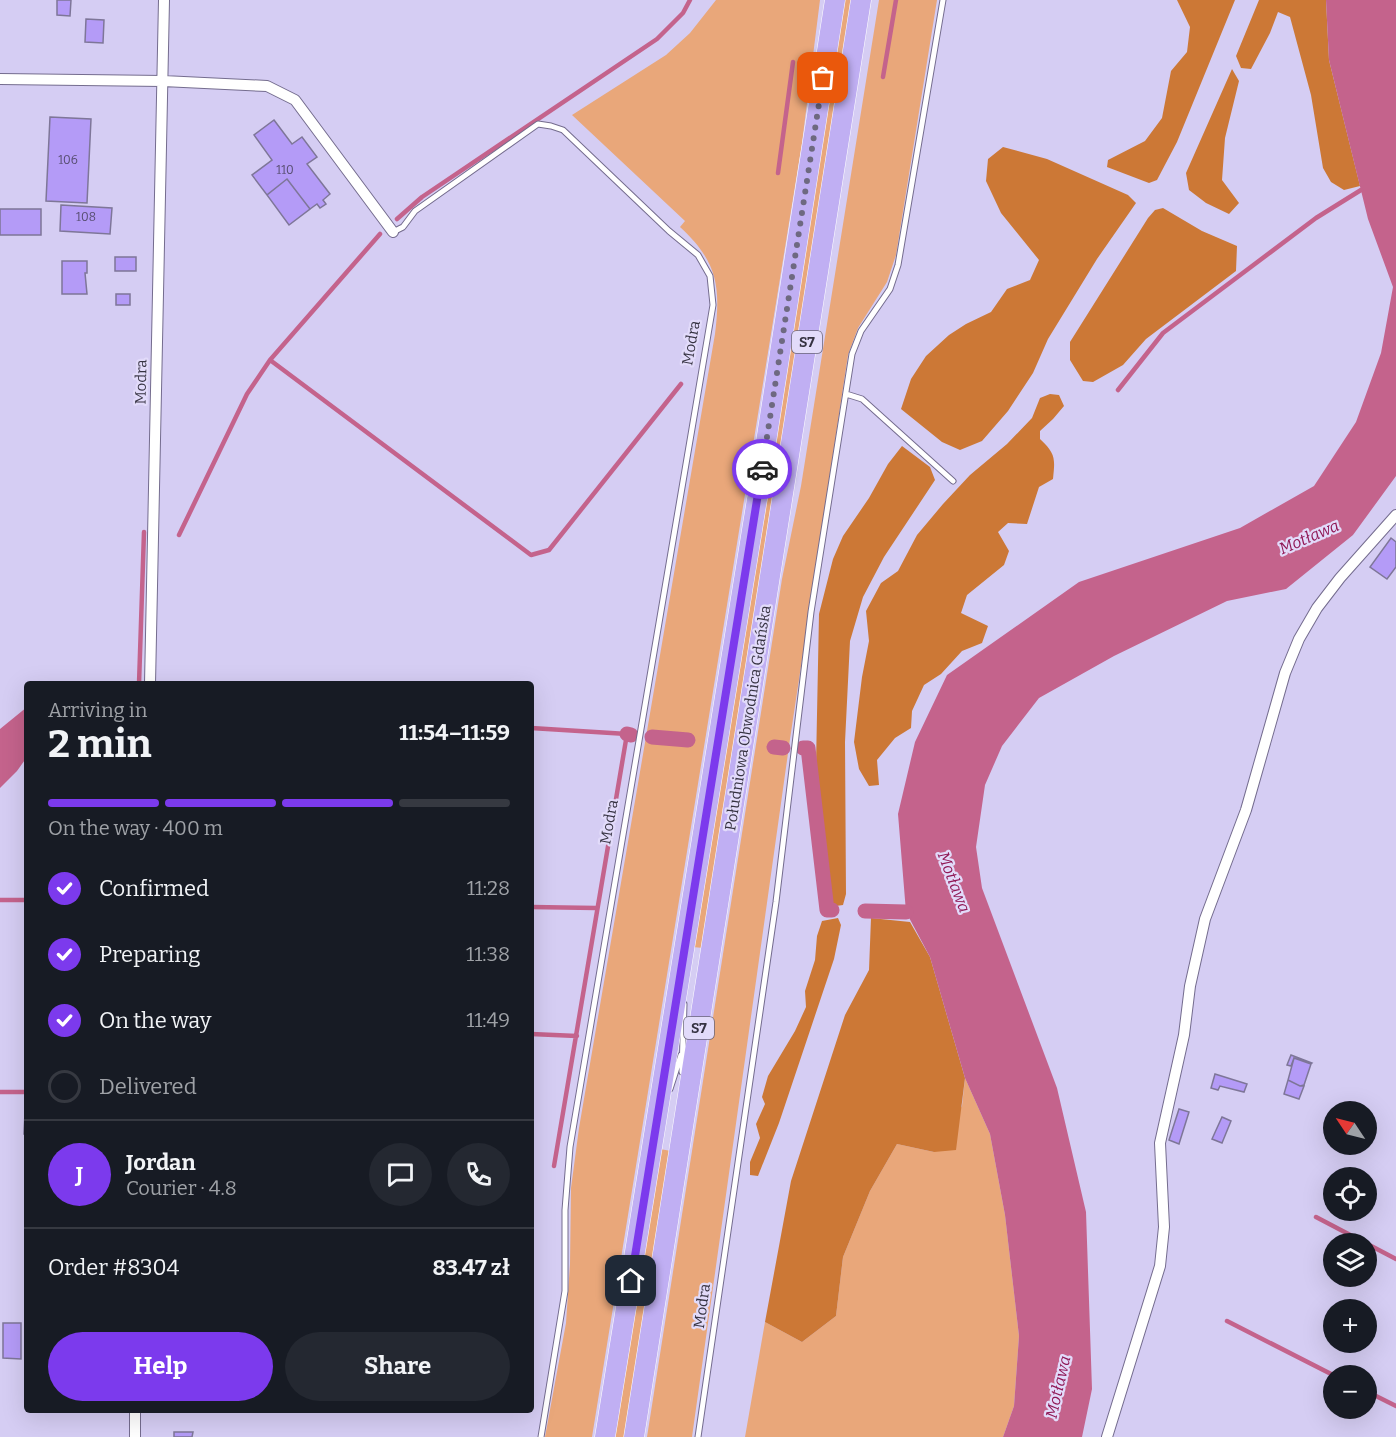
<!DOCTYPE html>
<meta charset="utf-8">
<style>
:root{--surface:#171b24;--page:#242831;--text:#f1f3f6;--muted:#9ea1a6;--line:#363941;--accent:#7c3aed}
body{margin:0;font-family:Bitter,serif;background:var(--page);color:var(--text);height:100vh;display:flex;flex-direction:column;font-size:22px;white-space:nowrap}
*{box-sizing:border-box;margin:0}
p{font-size:20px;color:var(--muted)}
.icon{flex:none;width:33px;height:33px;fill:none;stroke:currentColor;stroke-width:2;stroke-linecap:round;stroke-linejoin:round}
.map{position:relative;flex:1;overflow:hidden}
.side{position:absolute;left:24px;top:681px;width:510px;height:732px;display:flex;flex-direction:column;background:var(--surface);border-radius:6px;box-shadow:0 6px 24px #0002}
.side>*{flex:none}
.needle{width:39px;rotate:305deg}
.fabs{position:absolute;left:1323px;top:1101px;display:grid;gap:12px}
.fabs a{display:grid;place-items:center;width:54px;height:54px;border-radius:50%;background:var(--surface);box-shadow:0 6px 24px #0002;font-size:30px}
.pin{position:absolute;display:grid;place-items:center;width:51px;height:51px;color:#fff;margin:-26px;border-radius:12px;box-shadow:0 3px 9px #0006}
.courier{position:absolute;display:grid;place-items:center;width:60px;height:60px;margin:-30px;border:4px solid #7c3aed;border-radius:50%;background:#fff;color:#222;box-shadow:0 2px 8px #0007}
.overview em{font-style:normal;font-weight:700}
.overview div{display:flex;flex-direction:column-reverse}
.overview{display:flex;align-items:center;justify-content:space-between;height:102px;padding:0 24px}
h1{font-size:39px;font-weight:700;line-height:45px}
.bar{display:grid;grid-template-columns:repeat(4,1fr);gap:9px 6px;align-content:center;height:72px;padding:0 24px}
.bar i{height:8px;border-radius:4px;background:var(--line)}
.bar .on{background:var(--accent)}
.bar p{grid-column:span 4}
.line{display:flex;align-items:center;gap:15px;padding:0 24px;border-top:2px solid var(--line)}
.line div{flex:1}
.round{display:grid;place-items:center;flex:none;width:63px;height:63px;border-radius:32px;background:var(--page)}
ol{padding:0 24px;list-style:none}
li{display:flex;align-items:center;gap:18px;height:66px}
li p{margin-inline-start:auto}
li .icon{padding:6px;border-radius:50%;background:var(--accent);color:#fff;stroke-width:4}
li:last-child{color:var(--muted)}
li i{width:33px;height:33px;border:3px solid var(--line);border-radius:50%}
.button{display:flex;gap:12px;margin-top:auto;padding:12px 24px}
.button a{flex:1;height:69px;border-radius:36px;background:var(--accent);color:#fff;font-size:24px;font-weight:700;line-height:69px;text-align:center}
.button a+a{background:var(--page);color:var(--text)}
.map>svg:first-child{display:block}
.green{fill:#e9a77a}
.forest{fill:#cc7836}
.water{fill:#c4638c}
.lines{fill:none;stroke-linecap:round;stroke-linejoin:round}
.stream{stroke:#c4638c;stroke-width:4.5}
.canal{stroke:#c4638c;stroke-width:15}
.building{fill:#b49bf7;stroke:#7e7698;stroke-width:1.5}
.service-casing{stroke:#746c8e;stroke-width:7}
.minor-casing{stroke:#746c8e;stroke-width:12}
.motorway-casing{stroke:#fff;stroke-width:21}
.service{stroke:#fff;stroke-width:5}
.minor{stroke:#fff;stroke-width:10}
.motorway{stroke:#c0aff3;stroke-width:20}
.done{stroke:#6e6980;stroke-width:6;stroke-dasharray:0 10.8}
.route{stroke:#7c3aed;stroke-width:8}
.labels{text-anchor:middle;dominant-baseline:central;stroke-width:4.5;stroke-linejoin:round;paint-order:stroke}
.number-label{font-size:12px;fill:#564d6f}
.shield{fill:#e2dbfa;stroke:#6a6579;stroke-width:1.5}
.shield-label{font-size:14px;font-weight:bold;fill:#363342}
.street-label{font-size:15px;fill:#363342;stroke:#e2dbfa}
.water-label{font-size:16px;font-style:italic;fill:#901856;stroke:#e2dbfa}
</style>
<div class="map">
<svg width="1396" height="1437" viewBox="0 0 1396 1437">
<rect width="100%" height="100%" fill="#d5cdf3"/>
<!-- green -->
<path class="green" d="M 716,0 L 820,0 L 802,143 L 592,1437 L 545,1437 L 566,1323 L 570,1264 L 571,1188 L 579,1128 L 715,334 C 721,286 717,261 680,227 L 685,221 L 572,115 L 666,55 L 690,33 Z
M 845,0 L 853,0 L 703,948 L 693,947 Z
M 879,0 L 937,0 L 896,255 L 887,282 L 858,328 L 848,355 L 790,739 L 692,1437 L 647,1437 L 782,579 L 801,486 Z
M 965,1078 L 990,1134 L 1005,1215 L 1019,1336 L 1014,1406 L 1003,1437 L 745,1437 L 765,1322 L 802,1342 L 836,1316 L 843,1257 L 870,1191 L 897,1144 L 934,1152 L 962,1106 Z
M 660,1149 L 671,1151 L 625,1437 L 614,1437 Z"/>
<!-- forest -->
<path class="forest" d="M 1177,0 L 1235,0 L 1177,142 L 1157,180 L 1149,183 L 1107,167 L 1108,160 L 1145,141 L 1162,118 L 1171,71 L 1187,52 L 1190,27 Z
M 1259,0 L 1326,0 L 1329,60 L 1360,186 L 1344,190 L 1331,182 L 1323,168 L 1311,95 L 1290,17 L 1278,12 L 1270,33 L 1251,69 L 1241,68 L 1236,56 Z
M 1232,69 L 1239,81 L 1225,138 L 1222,180 L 1239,203 L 1229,214 L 1206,203 L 1189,190 L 1186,173 Z
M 1003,147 L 1047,159 L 1128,195 L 1136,203 L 1097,259 L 1048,339 L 1033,373 L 1008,411 L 982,441 L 960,450 L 942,442 L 901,409 L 911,379 L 926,356 L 949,335 L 966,324 L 991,312 L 1007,289 L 1030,280 L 1039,260 L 1001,213 L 986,181 L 988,159 Z
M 1163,208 L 1202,231 L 1237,246 L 1236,271 L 1146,339 L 1123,365 L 1093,382 L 1083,381 L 1070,360 L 1070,342 L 1148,218 L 1155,210 Z
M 1050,394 L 1059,395 L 1064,406 L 1053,419 L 1040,431 L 1040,439 C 1056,454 1055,459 1053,479 L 1039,487 L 1027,524 L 1008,523 L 998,532 L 1009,551 L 1004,565 L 967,595 L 961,613 L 988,626 L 982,643 L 962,651 L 941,674 L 924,685 L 912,711 L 911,728 L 895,738 L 877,760 L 879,785 L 869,786 L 859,769 L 854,742 L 862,677 L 869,641 L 866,611 L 881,583 L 898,571 L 917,535 L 943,504 L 970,475 L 1007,444 L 1032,418 L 1040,398 Z
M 902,446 L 930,467 L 935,480 L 884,557 L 863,597 L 850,641 L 845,742 L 846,894 L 843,905 L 836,906 L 829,901 L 827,891 L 816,765 L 819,614 L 833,559 L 843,536 L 869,498 L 888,464 Z
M 838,918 L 841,925 L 834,959 L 779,1123 L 758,1176 L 750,1175 L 750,1162 L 760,1138 L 756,1124 L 765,1104 L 762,1097 L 768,1076 L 795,1031 L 806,1007 L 805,991 L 815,960 L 817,936 L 822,921 Z
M 871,918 L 910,922 L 930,957 L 965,1078 L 956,1150 L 934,1152 L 897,1144 L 870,1191 L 843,1257 L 836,1316 L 802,1342 L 765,1322 L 791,1181 L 845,1015 L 869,970 Z"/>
<!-- water -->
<path class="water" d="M 1326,0 L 1396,0 L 1396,476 L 1353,535 L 1286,589 L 1227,601 L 1114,656 L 1039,698 L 1002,746 L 985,785 L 976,847 L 982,888 L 1057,1088 L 1086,1212 L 1092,1389 L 1082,1437 L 1003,1437 L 1014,1406 L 1019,1336 L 1005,1215 L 990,1134 L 965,1078 L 930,957 L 906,912 L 898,814 L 915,742 L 947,675 L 1079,582 L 1240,528 L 1314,486 L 1356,422 L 1381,353 L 1393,287 L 1368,219 L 1329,60 Z
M 27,707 L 27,757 L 17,771 L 0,788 L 0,729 Z"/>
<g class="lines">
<!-- stream -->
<path class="stream" d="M 883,77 L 896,0
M 778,173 L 793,62
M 397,219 L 422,197 L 657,39 L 683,13 L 690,0
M 270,360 L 531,555 L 549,550 L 681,384
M 1118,390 L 1163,333 L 1316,218 L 1361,190
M 179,535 L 247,394 L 270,360 L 380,234
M 139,684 L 144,532
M 531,728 L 627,734 L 554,1166
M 0,900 L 27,900
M 531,907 L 596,908
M 531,1034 L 577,1036
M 0,1092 L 27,1092
M 1316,1217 L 1396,1259
M 1227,1321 L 1335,1376
M 1366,1391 L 1396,1406"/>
<!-- canal -->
<path class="canal" d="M 627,734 L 631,735
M 652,737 L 688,740
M 774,747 L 783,748
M 803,748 L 808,748 L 827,910 L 832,910
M 865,911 L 906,912"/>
</g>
<!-- building -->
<path class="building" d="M 57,0 L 71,0 L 70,16 L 57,15 Z
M 86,19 L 104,20 L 103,43 L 85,42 Z
M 50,117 L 91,119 L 87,203 L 46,201 Z
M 274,120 L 292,144 L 302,137 L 317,157 L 307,164 L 330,194 L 323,200 L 326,204 L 320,208 L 317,204 L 310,209 L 287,179 L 267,195 L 252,175 L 272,160 L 254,135 Z
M 287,179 L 310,209 L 289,225 L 267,195 Z
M 61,205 L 112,208 L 110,234 L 60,231 Z
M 0,209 L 41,209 L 41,235 L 0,235 Z
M 115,257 L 136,257 L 136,271 L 115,271 Z
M 62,261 L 87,261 L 87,273 L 85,273 L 87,294 L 62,294 Z
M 116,294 L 130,294 L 130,305 L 116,305 Z
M 1391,538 L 1396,542 L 1396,567 L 1387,579 L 1370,567 Z
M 1291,1055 L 1312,1063 L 1311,1064 L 1294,1058 L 1291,1066 L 1287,1065 Z
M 1294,1058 L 1311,1064 L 1304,1085 L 1300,1086 L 1288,1080 Z
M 1215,1074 L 1247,1084 L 1244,1092 L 1220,1086 L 1218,1090 L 1211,1088 Z
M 1288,1080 L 1300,1086 L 1304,1086 L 1299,1099 L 1284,1094 Z
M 1179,1109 L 1189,1112 L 1179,1144 L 1169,1140 Z
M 25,1112 L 27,1113 L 27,1134 L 24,1134 Z
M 1222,1117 L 1231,1121 L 1222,1143 L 1212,1139 Z
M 3,1323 L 21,1323 L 21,1359 L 3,1358 Z
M 174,1432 L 193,1432 L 192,1437 L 174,1437 Z"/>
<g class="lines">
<!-- service casing -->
<g class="service-casing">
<path id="service" d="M 393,232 L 403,227 L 415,211 L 538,124 L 551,126 L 563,130 L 669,231 L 698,255 L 710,276 L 713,305 L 570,1147 L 565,1210 L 565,1291 L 541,1437
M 846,394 L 862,399 L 953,481
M 682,1072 L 684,1004
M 670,1089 L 681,1055
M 698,1437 L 776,902 L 811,612 L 852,354 L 861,331 L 890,289 L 898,265 L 943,0"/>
</g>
<!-- minor casing -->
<g class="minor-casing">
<path id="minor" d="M 0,79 L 163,81 L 267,86 L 295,100 L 393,232
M 150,684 L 164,0
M 135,1437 L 135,1410
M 1107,1437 L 1160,1266 L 1164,1227 L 1160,1143 L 1184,1035 L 1190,986 L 1205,919 L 1246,810 L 1285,673 L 1299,639 L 1317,608 L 1340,578 L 1396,515"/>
</g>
<!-- motorway casing -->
<g class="motorway-casing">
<path id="motorway" d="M 605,1437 L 759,487 L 835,0
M 634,1437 L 861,0"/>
</g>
<!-- service -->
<use href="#service" class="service"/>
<!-- minor -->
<use href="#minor" class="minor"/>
<!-- motorway -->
<use href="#motorway" class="motorway"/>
</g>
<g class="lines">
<!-- done -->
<path class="done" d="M 762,469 L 823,78"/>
<!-- route -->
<path class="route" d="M 631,1281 L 762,469"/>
</g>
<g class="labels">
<!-- number labels -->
<g class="number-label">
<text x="68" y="160">106</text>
<text x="285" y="170">110</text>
<text x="86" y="217">108</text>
</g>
<!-- shield labels -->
<g class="shield">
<rect x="792" y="331" width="30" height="22" rx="4.5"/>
<rect x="684" y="1017" width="30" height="22" rx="4.5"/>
</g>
<g class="shield-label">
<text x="807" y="342">S7</text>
<text x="699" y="1028">S7</text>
</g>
<!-- street labels -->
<g class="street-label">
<text transform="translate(691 343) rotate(-80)">Modra</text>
<text transform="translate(141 382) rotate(-89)">Modra</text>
<text transform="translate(748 718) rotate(-81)">Południowa Obwodnica Gdańska</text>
<text transform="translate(609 822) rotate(-80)">Modra</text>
<text transform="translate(702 1306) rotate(-82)">Modra</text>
</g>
<!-- water labels -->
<g class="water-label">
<text transform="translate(1309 537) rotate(-23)">Motława</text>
<text transform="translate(954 882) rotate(69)">Motława</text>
<text transform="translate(1058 1387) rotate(-77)">Motława</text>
</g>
</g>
</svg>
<div class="fabs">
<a><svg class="needle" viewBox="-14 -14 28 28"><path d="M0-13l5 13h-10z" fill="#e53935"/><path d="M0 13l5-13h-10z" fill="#9ea1a6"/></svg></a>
<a><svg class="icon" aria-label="locate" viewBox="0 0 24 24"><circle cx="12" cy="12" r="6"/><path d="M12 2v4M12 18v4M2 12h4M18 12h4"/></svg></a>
<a><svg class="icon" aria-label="layers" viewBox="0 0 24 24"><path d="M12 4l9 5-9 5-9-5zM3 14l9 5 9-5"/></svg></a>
<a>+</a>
<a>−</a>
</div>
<div class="pin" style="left:823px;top:78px;background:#ea580c"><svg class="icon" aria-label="bag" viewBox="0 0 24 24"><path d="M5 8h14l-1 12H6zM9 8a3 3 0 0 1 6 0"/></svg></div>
<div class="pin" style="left:631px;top:1281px;background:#1f2937"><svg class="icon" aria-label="home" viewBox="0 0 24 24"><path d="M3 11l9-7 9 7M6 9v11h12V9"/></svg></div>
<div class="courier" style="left:762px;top:469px"><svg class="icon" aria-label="car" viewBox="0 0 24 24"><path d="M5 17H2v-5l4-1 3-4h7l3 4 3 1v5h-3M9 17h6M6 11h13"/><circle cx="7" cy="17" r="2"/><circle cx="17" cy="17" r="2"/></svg></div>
<section class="side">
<div class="overview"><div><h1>2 min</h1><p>Arriving in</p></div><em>11:54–11:59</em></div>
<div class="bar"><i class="on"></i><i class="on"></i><i class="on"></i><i></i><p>On the way · 400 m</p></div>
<ol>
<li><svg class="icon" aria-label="check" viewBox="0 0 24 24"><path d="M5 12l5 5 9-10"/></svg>Confirmed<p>11:28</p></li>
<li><svg class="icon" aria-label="check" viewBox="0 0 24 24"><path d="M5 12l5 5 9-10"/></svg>Preparing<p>11:38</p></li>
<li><svg class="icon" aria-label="check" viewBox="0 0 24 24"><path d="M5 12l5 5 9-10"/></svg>On the way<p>11:49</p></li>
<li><i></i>Delivered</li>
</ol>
<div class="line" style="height:108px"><b class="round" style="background:var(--accent);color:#fff">J</b><div><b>Jordan</b><p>Courier · 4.8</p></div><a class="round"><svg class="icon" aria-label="chat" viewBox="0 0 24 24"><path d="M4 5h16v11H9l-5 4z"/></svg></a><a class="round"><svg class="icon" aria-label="phone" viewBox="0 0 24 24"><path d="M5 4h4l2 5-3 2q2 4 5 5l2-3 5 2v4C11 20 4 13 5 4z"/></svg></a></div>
<div class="line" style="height:78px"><div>Order #8304</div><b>83.47 zł</b></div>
<div class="button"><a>Help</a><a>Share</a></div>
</section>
</div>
